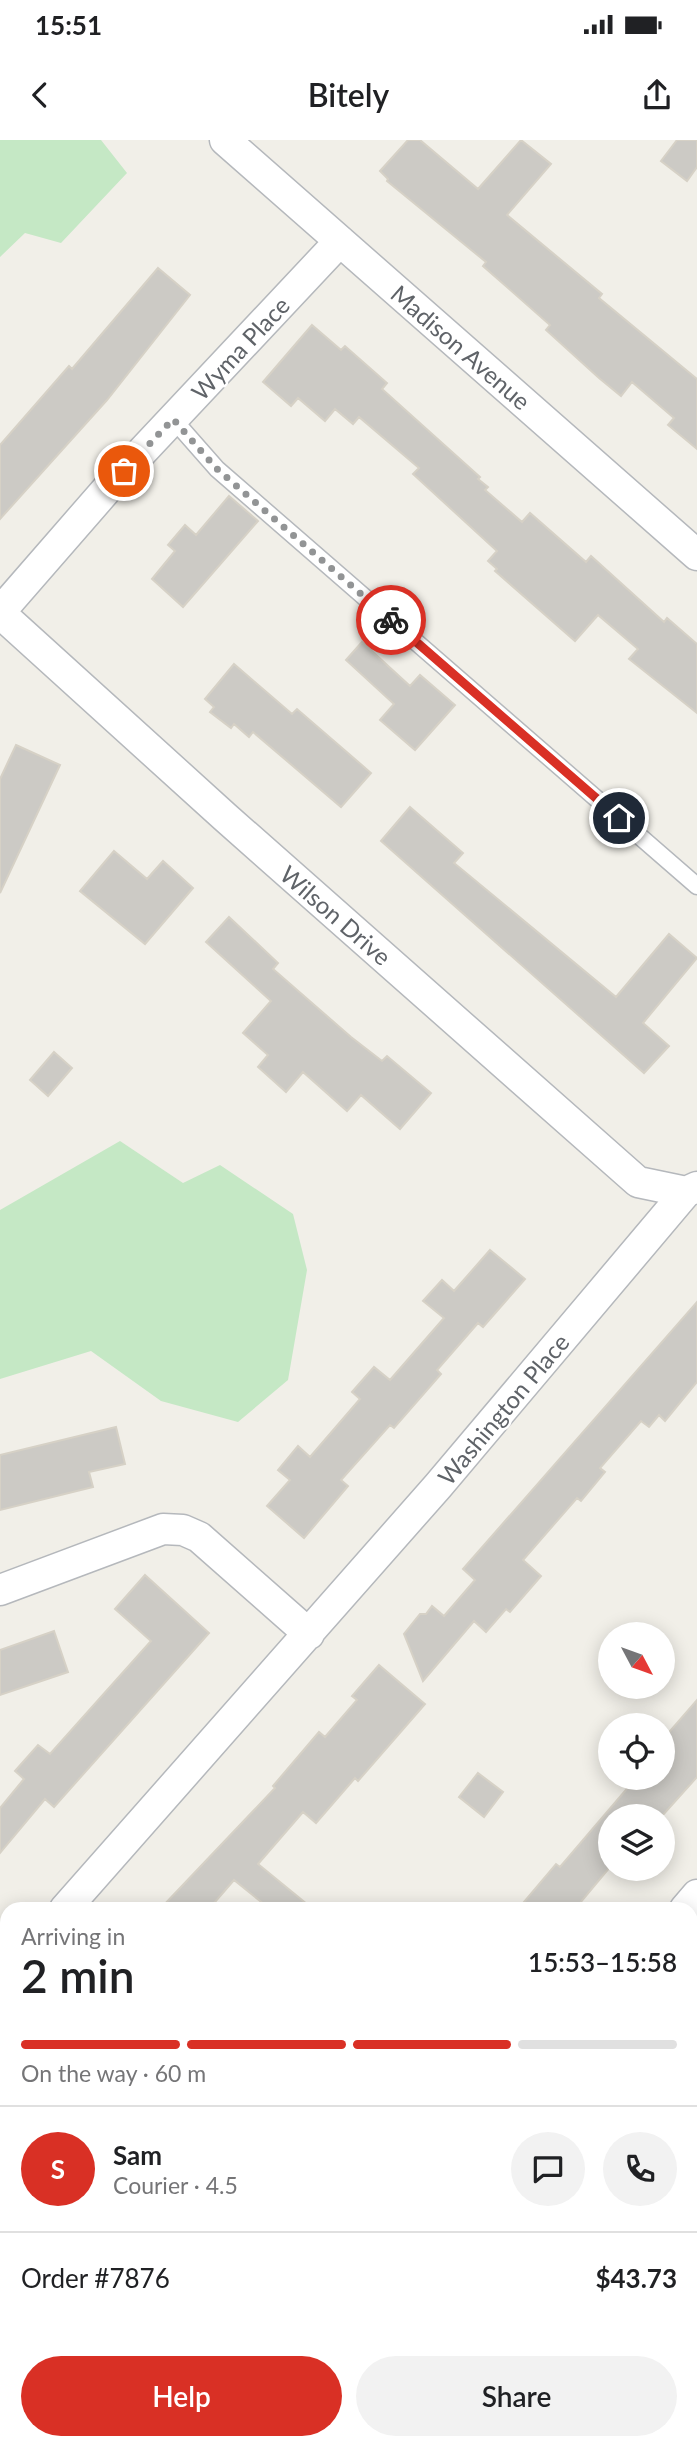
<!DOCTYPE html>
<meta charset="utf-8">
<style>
:root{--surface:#fff;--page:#f2f2f2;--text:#202124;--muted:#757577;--line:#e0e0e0;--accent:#d93025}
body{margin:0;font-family:Lato,sans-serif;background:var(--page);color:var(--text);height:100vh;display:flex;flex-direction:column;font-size:26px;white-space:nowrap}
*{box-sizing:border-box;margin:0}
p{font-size:23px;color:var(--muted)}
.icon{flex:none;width:38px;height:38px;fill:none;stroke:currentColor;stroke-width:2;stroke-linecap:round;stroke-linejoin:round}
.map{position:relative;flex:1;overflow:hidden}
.details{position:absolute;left:0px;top:1762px;width:698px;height:548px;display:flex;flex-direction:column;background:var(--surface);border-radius:21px 21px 0 0;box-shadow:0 4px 18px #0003}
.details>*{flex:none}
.needle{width:46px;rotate:131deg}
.buttons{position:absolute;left:598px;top:1482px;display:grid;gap:14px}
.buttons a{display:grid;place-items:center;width:77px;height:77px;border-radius:50%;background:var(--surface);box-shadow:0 4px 18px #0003;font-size:35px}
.pin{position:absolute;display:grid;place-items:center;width:60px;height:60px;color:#fff;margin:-30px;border:4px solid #fff;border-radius:50%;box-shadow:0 2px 7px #0007}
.courier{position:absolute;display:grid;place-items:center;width:70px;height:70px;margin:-35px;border:5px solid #d93025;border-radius:50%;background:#fff;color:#222;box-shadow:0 2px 9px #0007}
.overview em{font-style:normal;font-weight:600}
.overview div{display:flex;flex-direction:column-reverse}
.overview{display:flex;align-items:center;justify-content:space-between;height:119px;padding:0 21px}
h1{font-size:46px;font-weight:600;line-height:52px}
.bar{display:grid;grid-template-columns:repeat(4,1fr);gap:10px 7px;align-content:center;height:84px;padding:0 21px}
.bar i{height:9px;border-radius:5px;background:var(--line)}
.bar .current{background:var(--accent)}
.bar p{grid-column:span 4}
.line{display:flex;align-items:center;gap:18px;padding:0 21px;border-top:2px solid var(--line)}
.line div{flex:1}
.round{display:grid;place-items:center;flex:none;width:74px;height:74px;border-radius:37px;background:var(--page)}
.action{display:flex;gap:14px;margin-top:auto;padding:14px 21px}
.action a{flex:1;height:80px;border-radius:42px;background:var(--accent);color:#fff;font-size:28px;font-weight:600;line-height:80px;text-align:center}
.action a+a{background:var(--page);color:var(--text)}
.status{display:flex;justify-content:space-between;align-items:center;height:49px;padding:0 35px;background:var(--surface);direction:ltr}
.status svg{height:19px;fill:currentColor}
header{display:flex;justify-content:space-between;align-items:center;height:91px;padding:0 21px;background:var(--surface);font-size:32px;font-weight:600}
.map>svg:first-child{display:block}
.green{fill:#c5e8c5}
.building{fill:#cccac5;stroke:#d6d1c6;stroke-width:2}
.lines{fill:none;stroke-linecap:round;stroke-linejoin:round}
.service-casing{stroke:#b5b8bc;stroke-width:19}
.minor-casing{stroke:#b5b8bc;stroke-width:33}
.service{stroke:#fff;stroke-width:16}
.minor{stroke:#fff;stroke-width:30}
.done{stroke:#929495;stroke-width:7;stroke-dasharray:0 12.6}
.route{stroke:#d93025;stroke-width:9}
.labels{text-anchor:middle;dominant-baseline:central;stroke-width:5;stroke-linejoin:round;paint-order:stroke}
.street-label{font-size:24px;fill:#5f6368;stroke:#fff}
</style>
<div class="status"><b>15:51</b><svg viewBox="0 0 49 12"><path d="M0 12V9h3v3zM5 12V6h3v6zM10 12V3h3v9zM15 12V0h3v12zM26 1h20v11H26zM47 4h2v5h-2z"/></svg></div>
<header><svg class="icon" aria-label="back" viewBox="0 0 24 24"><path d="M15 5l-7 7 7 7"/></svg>Bitely<svg class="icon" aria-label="share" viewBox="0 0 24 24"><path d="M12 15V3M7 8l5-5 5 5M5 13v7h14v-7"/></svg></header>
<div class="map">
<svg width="697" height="2309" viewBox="0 0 697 2309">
<rect width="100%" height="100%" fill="#f1efe8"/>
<!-- green -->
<path class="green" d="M 0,0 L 101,0 L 127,33 L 61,103 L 25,93 L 0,117 Z
M 120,1001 L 183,1043 L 220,1025 L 293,1074 L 307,1130 L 288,1240 L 238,1282 L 161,1261 L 91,1211 L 0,1239 L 0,1070 Z
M 7,1886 L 7,2151 L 0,2161 L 0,1894 Z
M 182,2303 L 440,2303 L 426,2309 L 175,2309 Z"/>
<!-- building -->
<path class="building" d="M 408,0 L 420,0 L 478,49 L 521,0 L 551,24 L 507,75 L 602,154 L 599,158 L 697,239 L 697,309 L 668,285 L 674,278 L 632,242 L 621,256 L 599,238 L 546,190 L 550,185 L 483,126 L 486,122 L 387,41 L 388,39 L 380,31 Z
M 677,0 L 697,0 L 697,27 L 687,41 L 661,21 Z
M 158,128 L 190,155 L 107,260 L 0,379 L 0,305 L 69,226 L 72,229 Z
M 312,185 L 341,210 L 345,206 L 387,243 L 382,249 L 480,337 L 478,339 L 488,347 L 485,350 L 522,382 L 530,373 L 586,422 L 591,416 L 664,482 L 667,478 L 697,504 L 697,573 L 629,519 L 638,509 L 598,475 L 575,501 L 495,431 L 497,429 L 488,421 L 497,411 L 413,334 L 419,328 L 359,277 L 353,284 L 335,269 L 325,281 L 298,258 L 291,266 L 263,242 Z
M 229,356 L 258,381 L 183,467 L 152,439 L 175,411 L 168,405 L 185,385 L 196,395 Z
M 362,502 L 410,546 L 420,535 L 455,565 L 415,610 L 380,580 L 394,564 L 346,520 Z
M 234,524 L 292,574 L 297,569 L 371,633 L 341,667 L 253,592 L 249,597 L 234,584 L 231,588 L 210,572 L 214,567 L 205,559 Z
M 16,605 L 60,625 L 0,753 L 0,639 Z
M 410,667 L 463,713 L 454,723 L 616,857 L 669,794 L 697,818 L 643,883 L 669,906 L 644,933 L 381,701 Z
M 114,711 L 147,739 L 163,721 L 193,748 L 145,804 L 80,751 Z
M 229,777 L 278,823 L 273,829 L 351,897 L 382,921 L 387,916 L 431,953 L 400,989 L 361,955 L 347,971 L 303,932 L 286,952 L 258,927 L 268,915 L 243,893 L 271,861 L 206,802 Z
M 54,912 L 72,928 L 48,956 L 30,940 Z
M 490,1110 L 525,1139 L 483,1187 L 478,1183 L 437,1230 L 441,1234 L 394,1288 L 390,1285 L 341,1340 L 348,1346 L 304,1398 L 267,1366 L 290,1340 L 278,1330 L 298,1306 L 310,1317 L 360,1259 L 352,1252 L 374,1227 L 390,1240 L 444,1178 L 423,1161 L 442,1140 L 454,1151 Z
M 697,1162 L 697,1242 L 665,1281 L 659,1275 L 649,1287 L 641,1281 L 600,1328 L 605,1332 L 581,1361 L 577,1358 L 523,1420 L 541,1436 L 510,1472 L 506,1469 L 486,1492 L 474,1481 L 423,1541 L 404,1494 L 420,1474 L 426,1474 L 432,1466 L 444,1476 L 475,1440 L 463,1429 Z
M 116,1287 L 125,1324 L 89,1332 L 93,1347 L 0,1370 L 0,1315 Z
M 145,1435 L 209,1493 L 54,1667 L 45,1659 L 0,1713 L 0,1668 L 24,1639 L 15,1631 L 38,1605 L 50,1614 L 151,1501 L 115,1469 Z
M 54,1491 L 68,1532 L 0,1555 L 0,1510 Z
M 379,1525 L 425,1564 L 358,1641 L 355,1638 L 316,1683 L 303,1672 L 258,1724 L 313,1769 L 270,1769 L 234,1740 L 209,1769 L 160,1769 L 275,1648 L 273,1646 L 319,1592 L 325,1597 L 357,1560 L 352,1556 Z
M 697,1560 L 697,1637 L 662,1676 L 611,1676 L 611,1726 L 575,1769 L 518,1769 L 556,1724 L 560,1727 L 636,1638 L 663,1638 L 663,1599 Z
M 478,1633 L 503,1652 L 484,1677 L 459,1657 Z"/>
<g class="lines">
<!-- service casing -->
<g class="service-casing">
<path id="service" d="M 173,279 L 217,329 L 697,746"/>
</g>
<!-- minor casing -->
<g class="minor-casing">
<path id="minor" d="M 225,0 L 697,415
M 0,472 L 107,349 L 340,101
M 0,473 L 225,677 L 638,1042 L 686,1052
M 0,1450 L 163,1389 L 183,1390 L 199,1397 L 309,1494
M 65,1769 L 438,1346 L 686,1052 L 697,1047
M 685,1769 L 697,1755
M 0,1843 L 7,1835
M 691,2153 L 697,2158"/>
</g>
<!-- service -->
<use href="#service" class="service"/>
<!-- minor -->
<use href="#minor" class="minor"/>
</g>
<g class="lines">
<!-- done -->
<path class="done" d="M 124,331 L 173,279 L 217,329 L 391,480"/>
<!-- route -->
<path class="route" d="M 391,480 L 619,678"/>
</g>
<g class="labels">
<!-- street labels -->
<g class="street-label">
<text transform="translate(461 207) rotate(41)">Madison Avenue</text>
<text transform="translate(240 208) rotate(-47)">Wyma Place</text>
<text transform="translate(336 775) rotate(41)">Wilson Drive</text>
<text transform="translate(503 1269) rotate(-50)">Washington Place</text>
</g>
</g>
</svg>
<div class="buttons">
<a><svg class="needle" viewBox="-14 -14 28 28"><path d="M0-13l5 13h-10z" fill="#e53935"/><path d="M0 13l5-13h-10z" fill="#757577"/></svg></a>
<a><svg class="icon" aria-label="locate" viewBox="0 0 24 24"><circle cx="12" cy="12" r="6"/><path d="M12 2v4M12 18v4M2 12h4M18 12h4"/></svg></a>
<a><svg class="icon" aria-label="layers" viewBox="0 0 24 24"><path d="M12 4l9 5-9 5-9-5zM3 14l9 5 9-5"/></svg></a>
</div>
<div class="pin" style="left:124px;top:331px;background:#ea580c"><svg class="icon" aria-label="bag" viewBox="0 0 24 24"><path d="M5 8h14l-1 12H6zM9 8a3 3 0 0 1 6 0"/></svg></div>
<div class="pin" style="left:619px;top:678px;background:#1f2937"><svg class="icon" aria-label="home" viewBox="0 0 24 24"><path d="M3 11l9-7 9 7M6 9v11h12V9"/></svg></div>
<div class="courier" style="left:391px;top:480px"><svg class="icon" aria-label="bike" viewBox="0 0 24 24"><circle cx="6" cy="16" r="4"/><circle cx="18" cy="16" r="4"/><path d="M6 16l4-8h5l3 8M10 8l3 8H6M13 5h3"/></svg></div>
<section class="details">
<div class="overview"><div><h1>2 min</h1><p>Arriving in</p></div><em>15:53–15:58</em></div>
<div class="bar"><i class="current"></i><i class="current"></i><i class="current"></i><i></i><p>On the way · 60 m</p></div>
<div class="line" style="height:126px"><b class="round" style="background:var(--accent);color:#fff">S</b><div><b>Sam</b><p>Courier · 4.5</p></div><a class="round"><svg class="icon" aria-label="chat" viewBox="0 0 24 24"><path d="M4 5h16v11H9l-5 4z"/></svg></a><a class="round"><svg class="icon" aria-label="phone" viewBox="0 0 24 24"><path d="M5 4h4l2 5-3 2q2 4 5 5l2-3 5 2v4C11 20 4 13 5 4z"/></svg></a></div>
<div class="line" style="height:91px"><div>Order #7876</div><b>$43.73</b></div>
<div class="action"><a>Help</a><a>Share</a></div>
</section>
</div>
